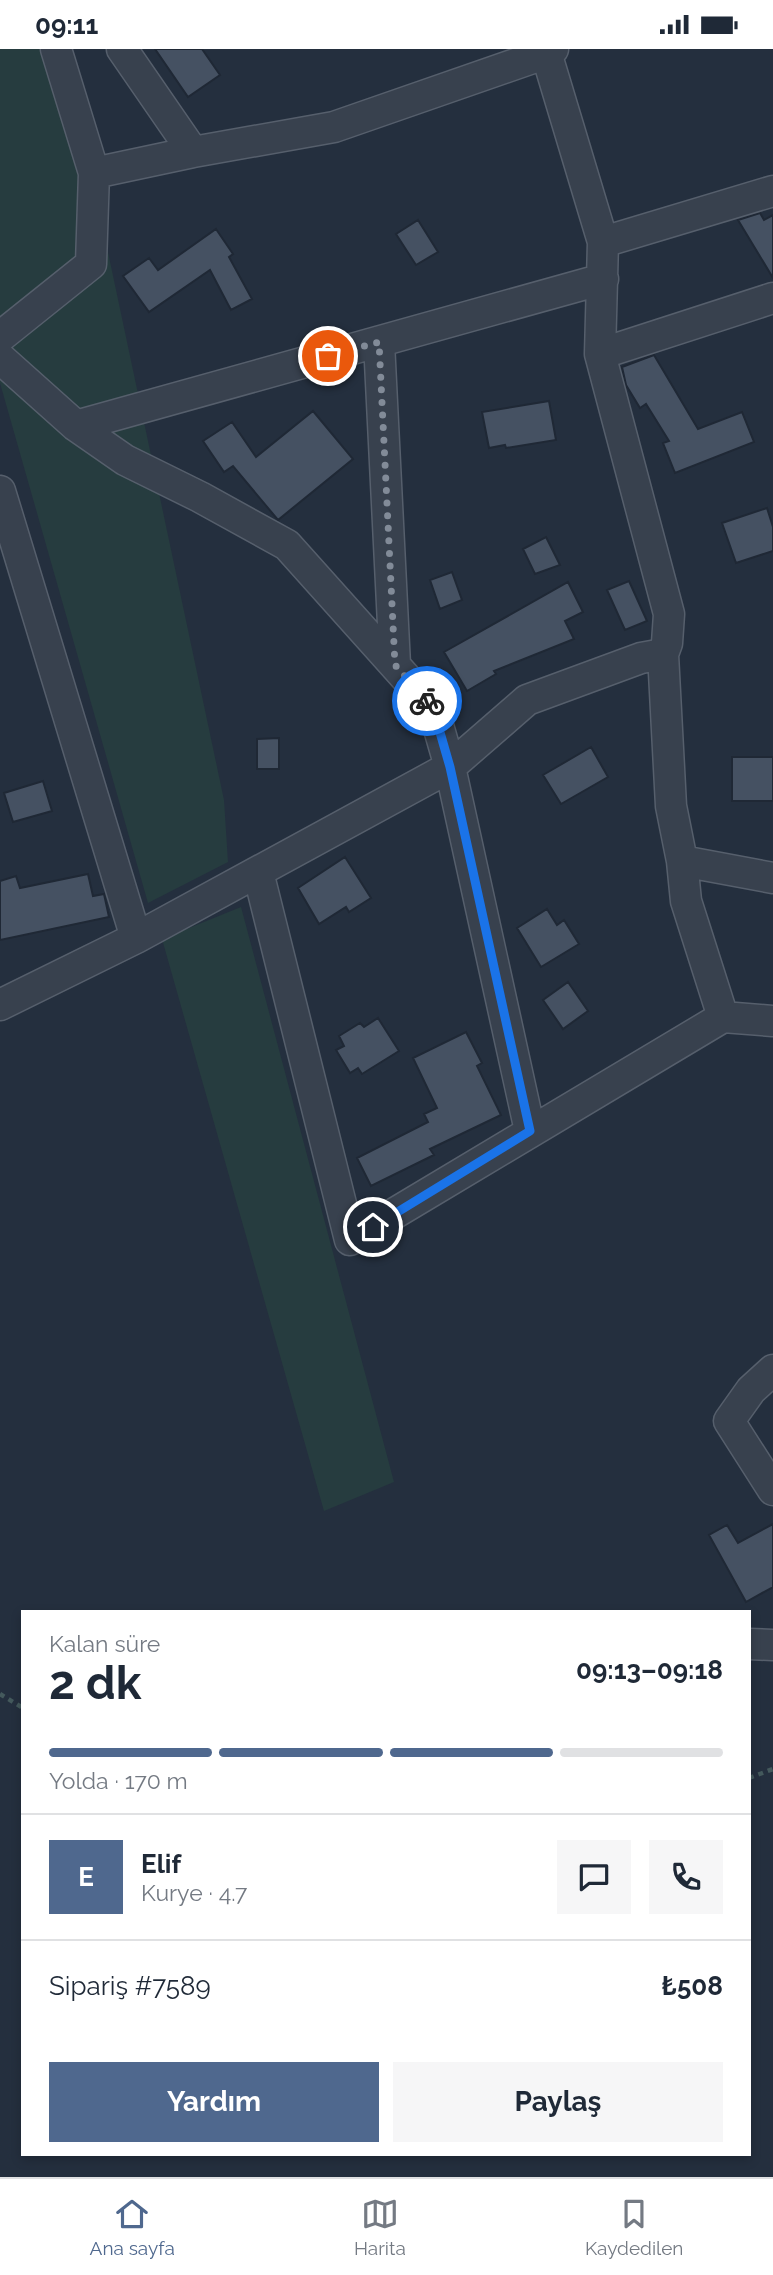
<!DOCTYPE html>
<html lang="tr">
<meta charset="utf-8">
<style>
:root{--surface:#fff;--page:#f6f6f7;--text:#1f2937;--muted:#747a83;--line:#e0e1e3;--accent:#4f688e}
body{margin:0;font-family:Raleway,sans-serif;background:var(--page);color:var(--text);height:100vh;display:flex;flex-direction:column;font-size:26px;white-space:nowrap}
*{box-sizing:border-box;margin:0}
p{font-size:23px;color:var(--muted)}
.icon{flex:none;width:38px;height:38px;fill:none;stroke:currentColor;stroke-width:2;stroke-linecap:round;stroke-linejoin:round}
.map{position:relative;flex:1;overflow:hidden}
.details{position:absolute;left:21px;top:1561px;width:730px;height:546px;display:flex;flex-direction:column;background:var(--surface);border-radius:0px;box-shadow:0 4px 10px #0003}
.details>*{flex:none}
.pin{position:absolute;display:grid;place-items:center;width:60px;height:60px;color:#fff;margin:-30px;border:4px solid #fff;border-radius:50%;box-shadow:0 2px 7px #0007}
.courier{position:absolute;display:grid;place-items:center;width:70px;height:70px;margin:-35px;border:5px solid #1a73e8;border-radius:50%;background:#fff;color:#222;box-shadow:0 2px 9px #0007}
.headline em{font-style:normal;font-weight:700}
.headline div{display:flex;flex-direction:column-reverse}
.headline{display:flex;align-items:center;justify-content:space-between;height:119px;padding:0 28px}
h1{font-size:46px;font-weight:700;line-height:52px}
.bar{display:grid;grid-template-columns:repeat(4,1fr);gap:10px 7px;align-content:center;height:84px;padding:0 28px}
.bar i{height:9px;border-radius:5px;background:var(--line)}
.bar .on{background:var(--accent)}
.bar p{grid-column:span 4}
.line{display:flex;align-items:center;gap:18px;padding:0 28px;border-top:2px solid var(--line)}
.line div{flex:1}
.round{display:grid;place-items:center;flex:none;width:74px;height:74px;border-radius:0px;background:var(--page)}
.cta{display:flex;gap:14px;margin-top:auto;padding:14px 28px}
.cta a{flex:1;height:80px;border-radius:0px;background:var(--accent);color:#fff;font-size:28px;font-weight:700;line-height:80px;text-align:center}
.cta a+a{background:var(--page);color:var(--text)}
.status{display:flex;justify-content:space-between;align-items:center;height:49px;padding:0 35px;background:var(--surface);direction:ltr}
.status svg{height:19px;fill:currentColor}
.menu{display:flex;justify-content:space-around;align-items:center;height:98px;border-top:2px solid var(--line);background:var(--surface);font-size:19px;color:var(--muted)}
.menu a{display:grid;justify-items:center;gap:4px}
.menu .on{color:var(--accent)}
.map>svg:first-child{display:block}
.green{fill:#263c3f}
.building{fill:#455162;stroke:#1f2835;stroke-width:2}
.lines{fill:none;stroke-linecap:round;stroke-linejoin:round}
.minor-casing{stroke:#565f6c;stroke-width:33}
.path{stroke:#44595c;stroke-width:4.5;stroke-dasharray:5 5;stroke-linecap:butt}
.minor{stroke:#38414e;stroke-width:30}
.done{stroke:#828b98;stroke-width:7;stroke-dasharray:0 12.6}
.route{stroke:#1a73e8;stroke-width:9}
</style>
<div class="status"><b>09:11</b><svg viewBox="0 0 49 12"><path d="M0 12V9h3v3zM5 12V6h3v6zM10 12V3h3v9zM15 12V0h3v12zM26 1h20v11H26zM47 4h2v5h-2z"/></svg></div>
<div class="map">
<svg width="773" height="2128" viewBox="0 0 773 2128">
<rect width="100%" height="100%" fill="#242f3e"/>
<!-- green -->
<path class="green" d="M 0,0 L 65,0 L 224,751 L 228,813 L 148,854 L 0,334 Z
M 241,858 L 394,1433 L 324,1462 L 162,890 Z"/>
<!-- building -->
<path class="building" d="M 155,0 L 202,0 L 220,26 L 188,48 Z
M 760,164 L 764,171 L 773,166 L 773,229 L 738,171 Z
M 418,171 L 438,203 L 416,216 L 396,185 Z
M 216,180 L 233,205 L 229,208 L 252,250 L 231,261 L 210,221 L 149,263 L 123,227 L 149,209 L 158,221 Z
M 654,306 L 698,380 L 742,363 L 754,393 L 675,424 L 663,394 L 669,392 L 646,355 L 640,359 L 626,336 L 622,318 Z
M 549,352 L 556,391 L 506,399 L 505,396 L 489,399 L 482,363 Z
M 313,362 L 353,410 L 278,471 L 233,417 L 224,423 L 203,392 L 232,373 L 256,408 Z
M 767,459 L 773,478 L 773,502 L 736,514 L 722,474 Z
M 546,488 L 560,516 L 535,525 L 523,500 Z
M 452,523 L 462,551 L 440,560 L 430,531 Z
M 629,532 L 647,572 L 625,581 L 607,541 Z
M 568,533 L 583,563 L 565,572 L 574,590 L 494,622 L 496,625 L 467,642 L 444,603 Z
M 279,689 L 279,720 L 257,720 L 257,690 Z
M 591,698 L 608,728 L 561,755 L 543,726 Z
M 732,708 L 773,708 L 773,752 L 732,752 Z
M 43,732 L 52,762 L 13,773 L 4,744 Z
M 345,808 L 371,849 L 349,863 L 346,858 L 319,875 L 298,839 Z
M 88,825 L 93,847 L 104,845 L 109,868 L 0,891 L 0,832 L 16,827 L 20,839 Z
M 547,860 L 557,876 L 564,871 L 579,895 L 541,918 L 517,879 Z
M 568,933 L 588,962 L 563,980 L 543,951 Z
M 378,969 L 399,1002 L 362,1025 L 358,1019 L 350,1024 L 336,1001 L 344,997 L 339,987 L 360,974 L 364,978 Z
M 466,983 L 482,1014 L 477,1017 L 501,1066 L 430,1100 L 434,1106 L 371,1137 L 357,1109 L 428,1073 L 424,1065 L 437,1059 L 413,1009 Z
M 773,1475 L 773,1538 L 746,1553 L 709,1486 L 727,1476 L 738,1494 Z"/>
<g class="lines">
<!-- minor casing -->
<g class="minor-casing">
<path id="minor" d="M 122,0 L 193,103
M 545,0 L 603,193 L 600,305 L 669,565 L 667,594 L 663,605 L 671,757 L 682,812 L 686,852 L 723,968
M 94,124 L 193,103 L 334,78 L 547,4 L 553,0
M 603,193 L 773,142
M 0,288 L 91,215 L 94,124 L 56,0
M 379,293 L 395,616
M 600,305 L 773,249
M 0,309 L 76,377 L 125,411 L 200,448 L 287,496 L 433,659 L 450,718 L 530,1082
M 76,377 L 603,230
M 0,442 L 136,889
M 682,812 L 773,829
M 258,823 L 350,1191 L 723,968 L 773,972
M 0,956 L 136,889 L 450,718 L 527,651 L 641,609 L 663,605
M 773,1321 L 751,1341 L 729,1372 L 773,1441
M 749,1595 L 773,1596"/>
</g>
<!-- path -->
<path class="path" d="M 0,1645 L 23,1659
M 749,1729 L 773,1720"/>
<!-- minor -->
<use href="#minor" class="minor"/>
</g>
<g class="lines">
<!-- done -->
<path class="done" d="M 328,307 L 379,293 L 395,616 L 427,652"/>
<!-- route -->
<path class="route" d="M 373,1178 L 530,1082 L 450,718 L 433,659 L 427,652"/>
</g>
</svg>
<div class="pin" style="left:328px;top:307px;background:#ea580c"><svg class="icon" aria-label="bag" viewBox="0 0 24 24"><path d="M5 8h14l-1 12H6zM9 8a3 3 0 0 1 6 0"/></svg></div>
<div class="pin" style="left:373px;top:1178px;background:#1f2937"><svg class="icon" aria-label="home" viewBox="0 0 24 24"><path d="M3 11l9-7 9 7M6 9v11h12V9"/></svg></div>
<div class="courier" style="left:427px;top:652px"><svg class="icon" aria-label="bike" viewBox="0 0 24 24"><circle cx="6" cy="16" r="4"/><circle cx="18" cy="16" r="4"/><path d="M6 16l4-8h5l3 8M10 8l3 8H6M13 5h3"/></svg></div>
<section class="details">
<div class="headline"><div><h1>2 dk</h1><p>Kalan süre</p></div><em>09:13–09:18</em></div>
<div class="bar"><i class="on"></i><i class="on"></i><i class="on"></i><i></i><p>Yolda · 170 m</p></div>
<div class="line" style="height:126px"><b class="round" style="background:var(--accent);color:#fff">E</b><div><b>Elif</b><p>Kurye · 4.7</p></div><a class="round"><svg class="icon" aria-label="chat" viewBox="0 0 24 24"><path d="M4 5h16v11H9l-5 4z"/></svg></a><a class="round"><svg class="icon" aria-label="phone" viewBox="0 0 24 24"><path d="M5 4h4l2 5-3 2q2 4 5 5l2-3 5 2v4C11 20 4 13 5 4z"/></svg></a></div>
<div class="line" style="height:91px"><div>Sipariş #7589</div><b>₺508</b></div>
<div class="cta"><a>Yardım</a><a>Paylaş</a></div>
</section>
</div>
<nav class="menu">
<a class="on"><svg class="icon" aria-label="home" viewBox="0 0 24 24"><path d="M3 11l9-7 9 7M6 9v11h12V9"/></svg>Ana sayfa</a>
<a><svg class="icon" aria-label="map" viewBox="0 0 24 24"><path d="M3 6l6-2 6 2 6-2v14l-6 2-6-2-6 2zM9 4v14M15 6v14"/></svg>Harita</a>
<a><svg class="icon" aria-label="saved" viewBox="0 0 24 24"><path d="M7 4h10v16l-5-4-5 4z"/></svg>Kaydedilen</a>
</nav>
